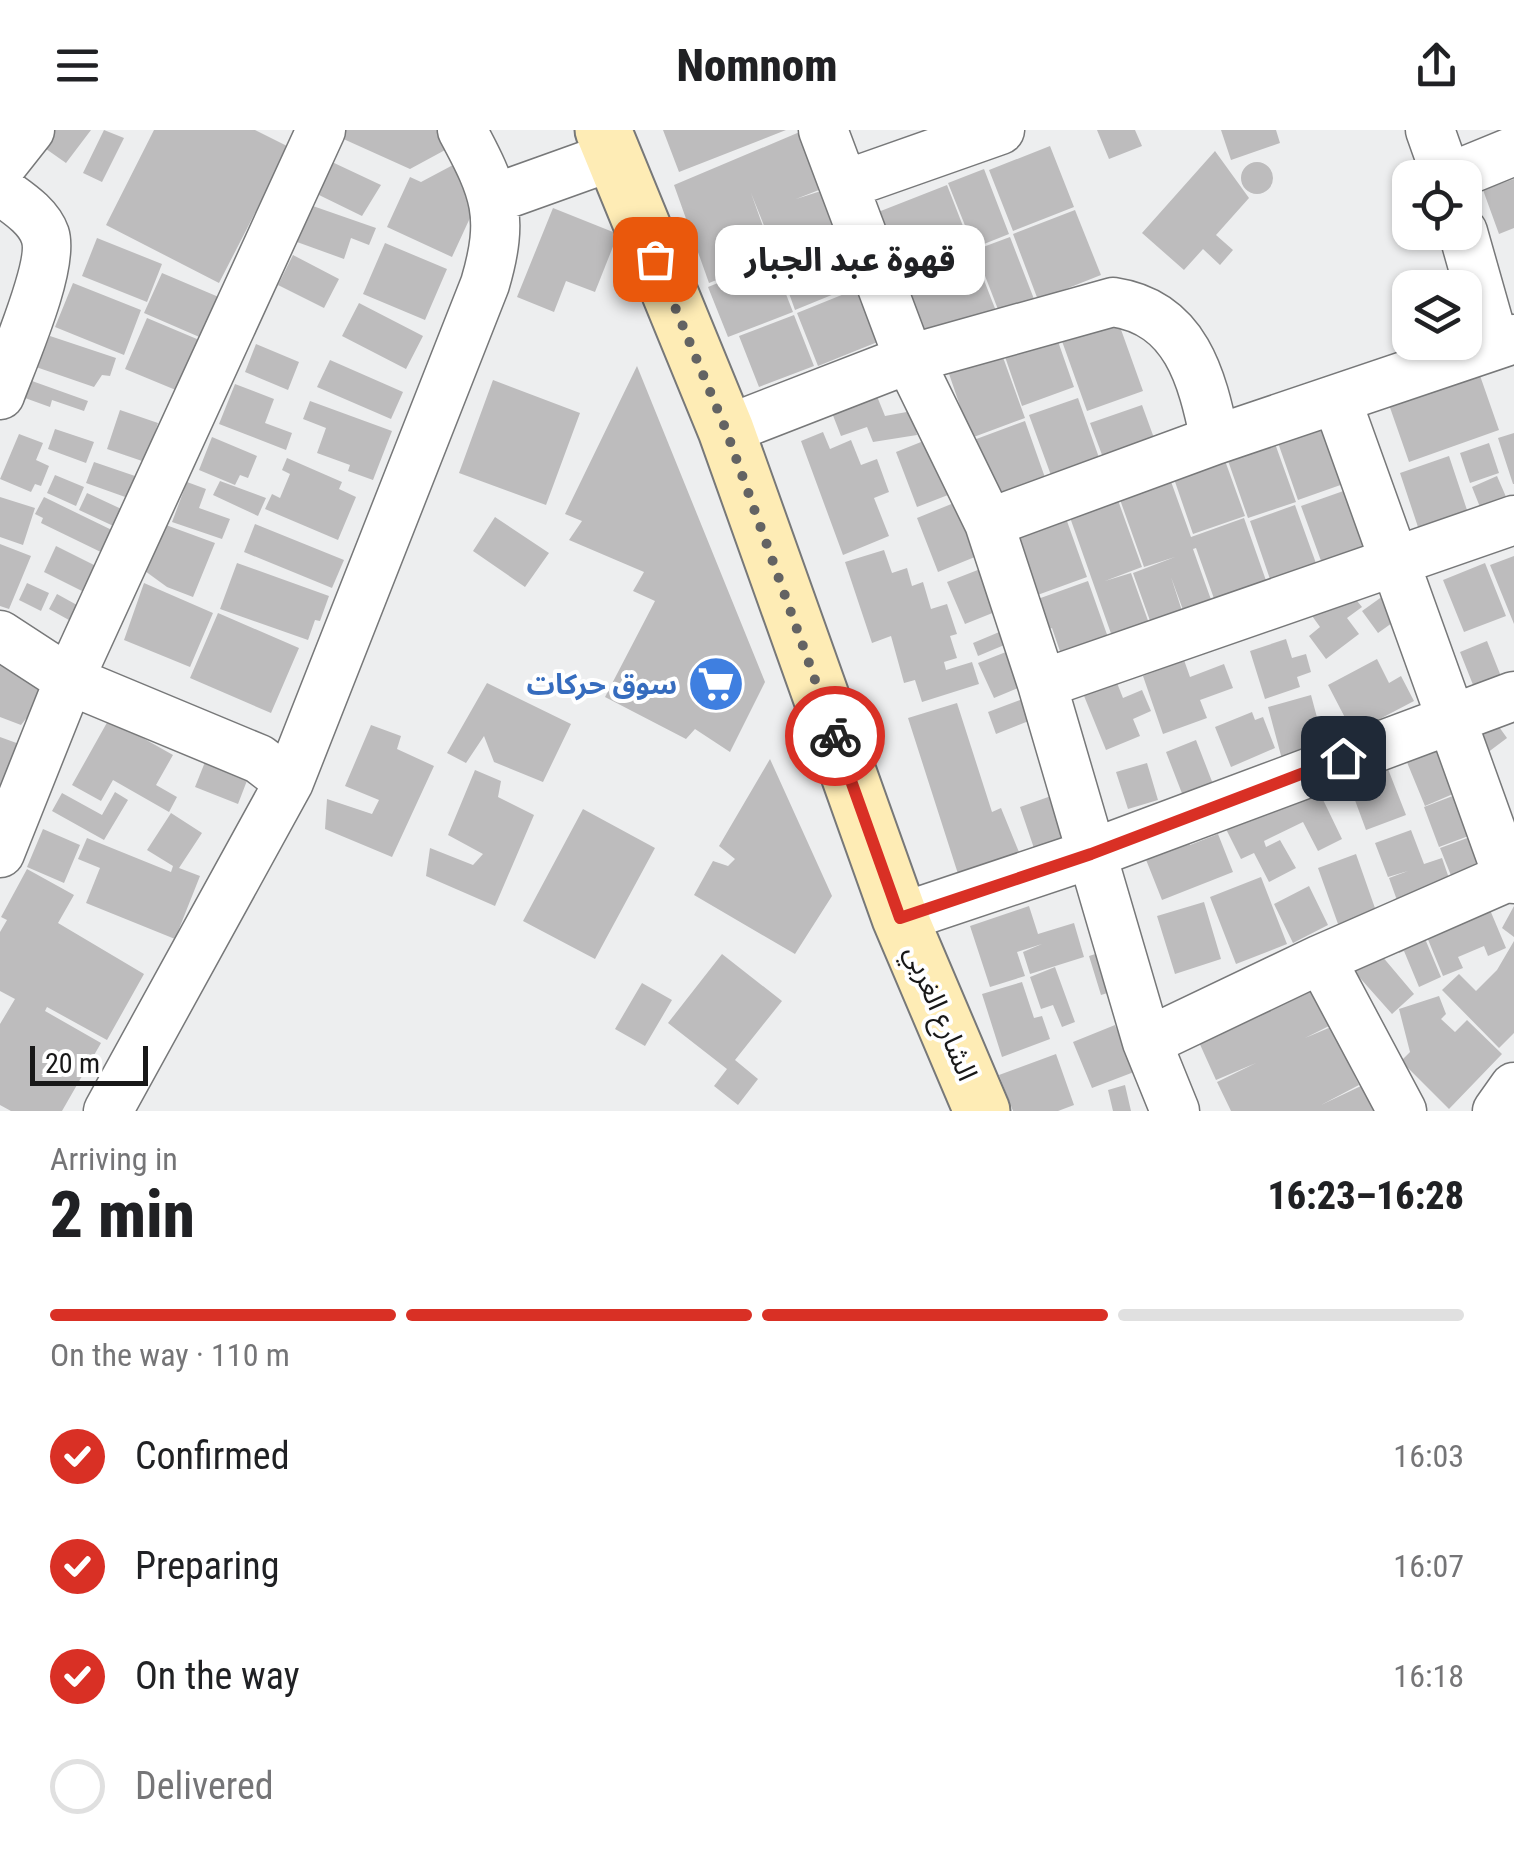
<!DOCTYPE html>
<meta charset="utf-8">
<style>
:root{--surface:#fff;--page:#f6f6f6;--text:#202124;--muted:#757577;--line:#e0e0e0;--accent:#d93025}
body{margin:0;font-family:"Roboto Condensed","Noto Sans Arabic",sans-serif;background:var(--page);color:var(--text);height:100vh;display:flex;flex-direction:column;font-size:38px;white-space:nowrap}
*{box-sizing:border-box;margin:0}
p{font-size:32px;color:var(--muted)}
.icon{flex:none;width:55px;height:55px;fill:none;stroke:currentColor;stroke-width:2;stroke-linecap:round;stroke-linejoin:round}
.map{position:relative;height:981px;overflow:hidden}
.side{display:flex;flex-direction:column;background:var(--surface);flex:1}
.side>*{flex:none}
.fabs{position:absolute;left:1392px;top:30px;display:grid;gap:20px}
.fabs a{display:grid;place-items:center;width:90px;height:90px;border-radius:20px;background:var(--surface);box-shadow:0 2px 8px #0004;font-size:50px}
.scale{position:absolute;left:30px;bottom:25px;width:118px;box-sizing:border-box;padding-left:10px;border:5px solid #181818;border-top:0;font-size:28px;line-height:35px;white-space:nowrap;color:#181818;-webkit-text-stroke:8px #fff;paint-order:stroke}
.pin{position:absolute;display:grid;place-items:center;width:85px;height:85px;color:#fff;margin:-42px;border-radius:20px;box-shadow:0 5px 15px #0006}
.courier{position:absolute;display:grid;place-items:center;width:100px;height:100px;margin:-50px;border:8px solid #d93025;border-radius:50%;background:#fff;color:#222;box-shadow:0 2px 12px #0007}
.bubble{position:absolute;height:70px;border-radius:20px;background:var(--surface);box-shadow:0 2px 8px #0004;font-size:32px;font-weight:800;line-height:70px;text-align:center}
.overview em{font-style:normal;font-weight:800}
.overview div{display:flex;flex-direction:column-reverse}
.overview{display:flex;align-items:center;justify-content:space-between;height:170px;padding:0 50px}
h1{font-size:65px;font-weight:800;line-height:75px}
.bar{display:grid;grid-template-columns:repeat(4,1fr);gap:15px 10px;align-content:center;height:120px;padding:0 50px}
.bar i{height:12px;border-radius:8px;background:var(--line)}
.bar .active{background:var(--accent)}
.bar p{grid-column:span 4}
ol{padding:0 50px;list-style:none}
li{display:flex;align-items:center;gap:30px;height:110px}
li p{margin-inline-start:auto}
li .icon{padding:10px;border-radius:50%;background:var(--accent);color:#fff;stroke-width:4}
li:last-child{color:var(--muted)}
li i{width:55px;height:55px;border:5px solid var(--line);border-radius:50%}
header{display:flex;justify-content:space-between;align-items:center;height:130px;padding:0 50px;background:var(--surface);font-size:45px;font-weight:800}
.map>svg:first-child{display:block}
.building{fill:#bdbcbd}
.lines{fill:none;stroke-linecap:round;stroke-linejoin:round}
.street-casing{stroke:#777879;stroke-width:51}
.secondary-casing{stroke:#777879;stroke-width:59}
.street{stroke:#fff;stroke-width:48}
.secondary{stroke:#feecb5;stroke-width:55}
.done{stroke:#636363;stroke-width:10;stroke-dasharray:0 18}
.route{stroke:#d93025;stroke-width:12}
.labels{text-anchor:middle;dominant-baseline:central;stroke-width:8;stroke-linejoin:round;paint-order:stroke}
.shop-label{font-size:28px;font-weight:bold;fill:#366cbe;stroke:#fff;text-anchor:end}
.street-label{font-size:28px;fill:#181818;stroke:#fff}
</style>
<header><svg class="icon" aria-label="menu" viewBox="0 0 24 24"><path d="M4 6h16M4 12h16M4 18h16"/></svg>Nomnom<svg class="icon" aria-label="share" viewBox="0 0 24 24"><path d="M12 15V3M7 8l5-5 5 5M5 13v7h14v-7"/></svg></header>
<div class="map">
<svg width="1514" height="981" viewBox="0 0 1514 981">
<rect width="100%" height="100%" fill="#edeeef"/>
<!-- building -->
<path class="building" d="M 48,0 L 91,0 L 66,33 L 39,14 Z
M 104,0 L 124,8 L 102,52 L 83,43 Z
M 154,0 L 255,0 L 289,17 L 219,153 L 106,95 Z
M 342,0 L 451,0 L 458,13 L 410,39 L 339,7 Z
M 663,0 L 786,0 L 679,42 Z
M 1097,0 L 1135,0 L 1142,16 L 1109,29 Z
M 1221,0 L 1276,0 L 1280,13 L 1231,30 Z
M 802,1 L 824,58 L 796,69 L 824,60 L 840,104 L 777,128 L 751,63 L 774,127 L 709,153 L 674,55 Z
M 1050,16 L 1074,77 L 1013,101 L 989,40 Z
M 1215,21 L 1249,68 L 1216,105 L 1233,120 L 1220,135 L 1203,119 L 1184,140 L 1142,103 Z
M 332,32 L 381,55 L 362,86 L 319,65 Z
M1241 48a16 16 0 1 1 32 0a16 16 0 1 1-32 0Z
M 453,35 L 475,77 L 452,127 L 387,97 L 410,47 L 421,52 Z
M 984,39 L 1009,104 L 974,118 L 948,53 Z
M 1514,49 L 1514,98 L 1499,104 L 1483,60 Z
M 947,55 L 996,181 L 923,219 L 868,86 Z
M 310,75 L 376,98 L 369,115 L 351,108 L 344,129 L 297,112 Z
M 553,78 L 618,104 L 595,162 L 566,151 L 554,182 L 517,167 Z
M 1075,80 L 1101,145 L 1038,170 L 1013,104 Z
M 842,105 L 861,153 L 795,180 L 777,130 Z
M 1010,107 L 1034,169 L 999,182 L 975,120 Z
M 97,108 L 162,134 L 147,172 L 82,146 Z
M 385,113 L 447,139 L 425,190 L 363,164 Z
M 293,125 L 339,149 L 324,178 L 278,155 Z
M 773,131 L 793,182 L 728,207 L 708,157 Z
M 162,143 L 221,168 L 204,209 L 144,183 Z
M 73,153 L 141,180 L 124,225 L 55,197 Z
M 859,158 L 880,211 L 818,236 L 797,183 Z
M 359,173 L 423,206 L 406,239 L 342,206 Z
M 1114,180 L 1143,261 L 1087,281 L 1058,200 Z
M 794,185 L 814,236 L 759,257 L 739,206 Z
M 147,188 L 204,212 L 183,263 L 125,239 Z
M 1054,200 L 1074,257 L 1022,276 L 1002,218 Z
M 50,206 L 116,228 L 110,246 L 102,245 L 94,257 L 36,237 Z
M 256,214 L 299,232 L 288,260 L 245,242 Z
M 1000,219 L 1025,288 L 971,308 L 947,238 Z
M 330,230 L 403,262 L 391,289 L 317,257 Z
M 637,236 L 765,552 L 730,622 L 695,599 L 686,609 L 605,567 L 655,471 L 633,461 L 644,442 L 569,410 L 582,391 L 565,384 Z
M 1477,237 L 1499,300 L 1409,332 L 1387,269 Z
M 493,250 L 580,283 L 546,375 L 459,343 Z
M 32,251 L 88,271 L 84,281 L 52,270 L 50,277 L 25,268 Z
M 235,254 L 274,269 L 265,293 L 292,303 L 286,320 L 219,294 Z
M 872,254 L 885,286 L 912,281 L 917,305 L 873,312 L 867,297 L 841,306 L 827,270 Z
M 1078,268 L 1103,339 L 1052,348 L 1029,285 Z
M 310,271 L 392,301 L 373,350 L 348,341 L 350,335 L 317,323 L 326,298 L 303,289 Z
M 1142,275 L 1158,319 L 1107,338 L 1090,293 Z
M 120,280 L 158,293 L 145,332 L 107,319 Z
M 1326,288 L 1349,352 L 1298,370 L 1276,307 Z
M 1025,291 L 1048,356 L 994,376 L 971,311 Z
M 55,299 L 94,312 L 86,333 L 48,319 Z
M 823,302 L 830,319 L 851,310 L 861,335 L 877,329 L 889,362 L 874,368 L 889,406 L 843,425 L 801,311 Z
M 1514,303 L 1514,354 L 1513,354 L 1498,308 Z
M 19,304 L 43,313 L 36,330 L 49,336 L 41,356 L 35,354 L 31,362 L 0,349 Z
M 212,307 L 257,326 L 248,348 L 240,345 L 235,355 L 199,340 Z
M 1273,308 L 1296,372 L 1248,388 L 1226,325 Z
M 926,310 L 948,365 L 917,377 L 896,322 Z
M 1489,313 L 1499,343 L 1470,353 L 1460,323 Z
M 1223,325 L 1245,386 L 1193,404 L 1172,343 Z
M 1449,326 L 1470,389 L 1421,406 L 1400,343 Z
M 287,328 L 342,352 L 339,359 L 356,367 L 338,410 L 265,379 L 272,364 L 280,368 L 290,344 L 282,340 Z
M 94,332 L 135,346 L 128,368 L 86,353 Z
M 55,345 L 84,357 L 76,376 L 47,363 Z
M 1169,346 L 1191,407 L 1244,388 L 1269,459 L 1217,477 L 1196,418 L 1193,419 L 1214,478 L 1186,488 L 1171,447 L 1184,487 L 1153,499 L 1133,443 L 1175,427 L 1144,437 L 1118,364 Z
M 1497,346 L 1510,376 L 1484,387 L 1472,357 Z
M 220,351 L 266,368 L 258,386 L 213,365 Z
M 187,352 L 206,359 L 199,378 L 230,389 L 222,409 L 172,392 Z
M 1349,359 L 1372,423 L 1324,439 L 1301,376 Z
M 1115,362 L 1142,437 L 1105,451 L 1131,443 L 1151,499 L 1114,512 L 1067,379 Z
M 87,363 L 130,383 L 122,400 L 79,380 Z
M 971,366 L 992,420 L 938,442 L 917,388 Z
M 0,367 L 35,378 L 23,415 L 0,407 Z
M 44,367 L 120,404 L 109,426 L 41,393 L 43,388 L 35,384 Z
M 1295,375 L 1317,436 L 1271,452 L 1250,391 Z
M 1063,380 L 1087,447 L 1032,467 L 1008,399 Z
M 495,387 L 549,423 L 525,457 L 473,421 Z
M 255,394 L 344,430 L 332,458 L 244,422 Z
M 166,395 L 215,413 L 193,467 L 167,457 L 145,441 Z
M 0,414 L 31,426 L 9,479 L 0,476 Z
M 56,416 L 96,436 L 84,462 L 44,442 Z
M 884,420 L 892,443 L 907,438 L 912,456 L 923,452 L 931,479 L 947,474 L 957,504 L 950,506 L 957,528 L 944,532 L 946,540 L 972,532 L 979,554 L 922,572 L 915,550 L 904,553 L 891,506 L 872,513 L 845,432 Z
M 1514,426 L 1514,494 L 1490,435 Z
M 237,433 L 329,466 L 320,491 L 315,490 L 308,510 L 220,479 Z
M 1485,433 L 1506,486 L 1464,502 L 1443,450 Z
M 988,436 L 1005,478 L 965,494 L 947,452 Z
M 1088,451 L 1110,513 L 1063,530 L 1052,498 L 1046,500 L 1035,470 Z
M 27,453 L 49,463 L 41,481 L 19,470 Z
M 144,453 L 213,483 L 190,537 L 124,510 Z
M 1390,461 L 1406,483 L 1378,503 L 1362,481 Z
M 57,464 L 86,480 L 78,495 L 49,479 Z
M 1353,466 L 1362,477 L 1347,488 L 1359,504 L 1326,529 L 1309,506 L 1320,497 L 1305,476 Z
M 218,483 L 299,518 L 271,583 L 190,548 Z
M 1016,495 L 1021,508 L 978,526 L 973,513 Z
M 1286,509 L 1292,528 L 1306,524 L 1311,542 L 1297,547 L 1300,557 L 1265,569 L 1250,521 Z
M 1487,511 L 1508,564 L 1481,575 L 1460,522 Z
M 1031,512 L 1047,546 L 994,568 L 978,533 Z
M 1377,529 L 1389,553 L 1401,546 L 1414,571 L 1353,603 L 1328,555 Z
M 1184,530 L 1190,547 L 1224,534 L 1233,558 L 1200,570 L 1207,588 L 1163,604 L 1143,546 Z
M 0,534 L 49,560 L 21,595 L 0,587 Z
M 1113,543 L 1123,568 L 1142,560 L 1151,581 L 1133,589 L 1140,606 L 1106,620 L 1080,556 Z
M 487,553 L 571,594 L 543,652 L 494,632 L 484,606 L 466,633 L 447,623 Z
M 1036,564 L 1044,585 L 996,604 L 988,582 Z
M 1311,565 L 1326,621 L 1283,633 L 1268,577 Z
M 957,573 L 992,682 L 1001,678 L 1021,727 L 959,747 L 908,588 Z
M 1252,582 L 1255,590 L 1263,587 L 1275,618 L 1231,637 L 1215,597 Z
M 1492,587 L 1507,608 L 1487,623 L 1471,601 Z
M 109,589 L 173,625 L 156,655 L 177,667 L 169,682 L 113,650 L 101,671 L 72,655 Z
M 371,595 L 401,606 L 397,619 L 434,636 L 392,727 L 325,699 L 327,669 L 372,684 L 379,670 L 345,656 Z
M 1461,602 L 1481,652 L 1425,676 L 1404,625 Z
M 0,607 L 22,615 L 0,680 Z
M 1196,610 L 1213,654 L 1183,666 L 1166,622 Z
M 770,629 L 832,766 L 795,824 L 694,765 L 713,731 L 728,736 L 735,729 L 719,716 Z
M 205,632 L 248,648 L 238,674 L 195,657 Z
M 1147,633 L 1158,670 L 1128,679 L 1116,642 Z
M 1388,639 L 1406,685 L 1366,700 L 1349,654 Z
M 475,640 L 501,651 L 498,667 L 534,685 L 495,776 L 426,746 L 430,718 L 473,735 L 483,724 L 448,705 Z
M 1314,651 L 1342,709 L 1318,721 L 1303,692 L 1264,711 L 1266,717 L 1280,710 L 1296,738 L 1269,752 L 1254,723 L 1241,729 L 1224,695 Z
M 1484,654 L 1498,695 L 1439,717 L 1424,677 Z
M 1068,660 L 1087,717 L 1039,733 L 1020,677 Z
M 115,662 L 128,670 L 104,710 L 52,681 L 62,663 L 102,685 Z
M 583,679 L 655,718 L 595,829 L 523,791 Z
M 171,683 L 202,703 L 179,738 L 200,746 L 175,809 L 86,773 L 100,738 L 78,729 L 87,708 L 171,742 L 173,736 L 147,720 Z
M 1180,691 L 1190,715 L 1218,704 L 1233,742 L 1162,770 L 1137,707 Z
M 1500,696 L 1513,732 L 1454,753 L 1440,718 Z
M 43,699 L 80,715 L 64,753 L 27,737 Z
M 1411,700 L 1424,734 L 1442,728 L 1451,754 L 1398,773 L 1389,748 L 1408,741 L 1388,747 L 1375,713 Z
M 1356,724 L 1376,781 L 1338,794 L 1318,738 Z
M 27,739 L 74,765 L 58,793 L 144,844 L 107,910 L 47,877 L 45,881 L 101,913 L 62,981 L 11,981 L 0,975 L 0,894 L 15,869 L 0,861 L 0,802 L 7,790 L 1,787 Z
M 1261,747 L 1287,814 L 1236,834 L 1210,767 Z
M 1309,756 L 1328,795 L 1293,813 L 1274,774 Z
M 1485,768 L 1506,818 L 1488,826 L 1484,816 L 1458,827 L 1463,838 L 1443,846 L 1422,795 Z
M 1204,772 L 1221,829 L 1175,844 L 1157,786 Z
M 1029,776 L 1038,804 L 1074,793 L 1084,827 L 1030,844 L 1023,822 L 1042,814 L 1017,822 L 1025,846 L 990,857 L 970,796 Z
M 1514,776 L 1514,807 L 1502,798 Z
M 1418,792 L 1441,847 L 1419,857 L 1404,821 L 1399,823 L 1390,803 Z
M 1514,811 L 1514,903 L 1499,918 L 1442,860 L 1459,844 L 1476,861 L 1497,840 Z
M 1118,817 L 1130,856 L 1101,865 L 1089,826 Z
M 1376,819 L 1414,864 L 1392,884 L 1352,839 Z
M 722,824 L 782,871 L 735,930 L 758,949 L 738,975 L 714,956 L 727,939 L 668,893 Z
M 1055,837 L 1075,892 L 1062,897 L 1053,875 L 1041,879 L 1030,847 Z
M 1307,848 L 1331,895 L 1305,908 L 1331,897 L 1359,955 L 1321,975 L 1363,955 L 1377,981 L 1231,981 L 1217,952 L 1256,933 L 1216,950 L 1189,890 Z
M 1022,852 L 1034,888 L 1042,886 L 1050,909 L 1002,927 L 982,864 Z
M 642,853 L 672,870 L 645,916 L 615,899 Z
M 1439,866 L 1446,884 L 1441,889 L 1455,902 L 1467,890 L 1502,924 L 1449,979 L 1401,931 L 1410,922 L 1399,879 Z
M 1115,895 L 1134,942 L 1092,958 L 1073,912 Z
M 1056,924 L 1074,975 L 1058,981 L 1013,981 L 999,945 Z
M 1125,955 L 1131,981 L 1113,981 L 1108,960 Z"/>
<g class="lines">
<!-- street casing -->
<g class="street-casing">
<path id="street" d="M 823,0 L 909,229 L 989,393 L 1042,554 L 1147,912 L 1175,981
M 1430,0 L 1447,48
M 0,38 L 30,0
M 1448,48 L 1514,21
M 844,55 L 1000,0
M 0,60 C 16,72 38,85 45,105 C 55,135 12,232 0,265
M 493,69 L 613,26
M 1463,102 L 1495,215
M 1337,271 L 1508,747
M 726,300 L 909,229 L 1113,172 C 1186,183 1202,247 1215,310
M 989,393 L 1215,310 L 1514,209
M 0,505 L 69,550 L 259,629 L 289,652
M 1042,554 L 1514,390
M 0,723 L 69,550 L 321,0
M 900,788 L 1091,724 L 1514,566
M 1321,829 L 1402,981
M 1147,912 L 1321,829 L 1508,747 L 1514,749
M 108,981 L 289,652 L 485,154 C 505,86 495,61 462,0
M 1497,981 L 1514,957"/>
</g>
<!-- secondary casing -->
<g class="secondary-casing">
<path id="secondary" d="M 603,0 L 726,300 L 900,788 L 982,981"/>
</g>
<!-- street -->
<use href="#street" class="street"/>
<!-- secondary -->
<use href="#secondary" class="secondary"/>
</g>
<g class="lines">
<!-- done -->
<path class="done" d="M 655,129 L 726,300 L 835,606"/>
<!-- route -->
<path class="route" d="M 835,606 L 900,788 L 1091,724 L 1343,628"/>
</g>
<!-- icons -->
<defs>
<g id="supermarket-disc" transform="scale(2.875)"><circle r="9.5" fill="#3f7fe0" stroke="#fff"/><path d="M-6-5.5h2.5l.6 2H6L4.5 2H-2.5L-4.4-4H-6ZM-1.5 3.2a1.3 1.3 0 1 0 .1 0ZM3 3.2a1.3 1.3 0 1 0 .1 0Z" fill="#fff"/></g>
</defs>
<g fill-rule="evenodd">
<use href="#supermarket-disc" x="716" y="554"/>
</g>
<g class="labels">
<!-- shop labels -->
<g class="shop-label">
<text x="677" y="554">سوق حركات</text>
</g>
<!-- street labels -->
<g class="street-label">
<text transform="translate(941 883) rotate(67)">الشارع الغربي</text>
</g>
</g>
</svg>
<div class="fabs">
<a><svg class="icon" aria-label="locate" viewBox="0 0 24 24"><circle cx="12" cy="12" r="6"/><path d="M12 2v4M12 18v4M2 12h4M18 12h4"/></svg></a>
<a><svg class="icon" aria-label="layers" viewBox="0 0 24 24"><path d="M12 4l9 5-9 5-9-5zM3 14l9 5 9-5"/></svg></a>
</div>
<div class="scale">20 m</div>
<div class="pin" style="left:655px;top:129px;background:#ea580c"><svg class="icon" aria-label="bag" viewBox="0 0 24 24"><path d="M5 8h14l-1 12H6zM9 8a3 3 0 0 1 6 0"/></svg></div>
<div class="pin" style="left:1343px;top:628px;background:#1f2937"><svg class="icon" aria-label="home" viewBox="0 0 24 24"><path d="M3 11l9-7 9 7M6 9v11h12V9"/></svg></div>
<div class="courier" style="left:835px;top:606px"><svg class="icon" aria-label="bike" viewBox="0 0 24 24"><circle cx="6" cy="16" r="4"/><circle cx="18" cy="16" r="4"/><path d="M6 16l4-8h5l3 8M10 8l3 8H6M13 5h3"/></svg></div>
<div class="bubble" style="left:715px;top:95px;width:270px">قهوة عبد الجبار</div>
</div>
<section class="side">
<div class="overview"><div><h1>2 min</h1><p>Arriving in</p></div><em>16:23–16:28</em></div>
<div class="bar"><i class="active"></i><i class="active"></i><i class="active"></i><i></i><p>On the way · 110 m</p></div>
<ol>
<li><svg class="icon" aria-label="check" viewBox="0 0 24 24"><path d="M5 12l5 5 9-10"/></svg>Confirmed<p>16:03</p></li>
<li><svg class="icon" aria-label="check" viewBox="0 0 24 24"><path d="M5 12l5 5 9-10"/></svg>Preparing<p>16:07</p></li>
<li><svg class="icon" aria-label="check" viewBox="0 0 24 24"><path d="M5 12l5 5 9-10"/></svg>On the way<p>16:18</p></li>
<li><i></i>Delivered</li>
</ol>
</section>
